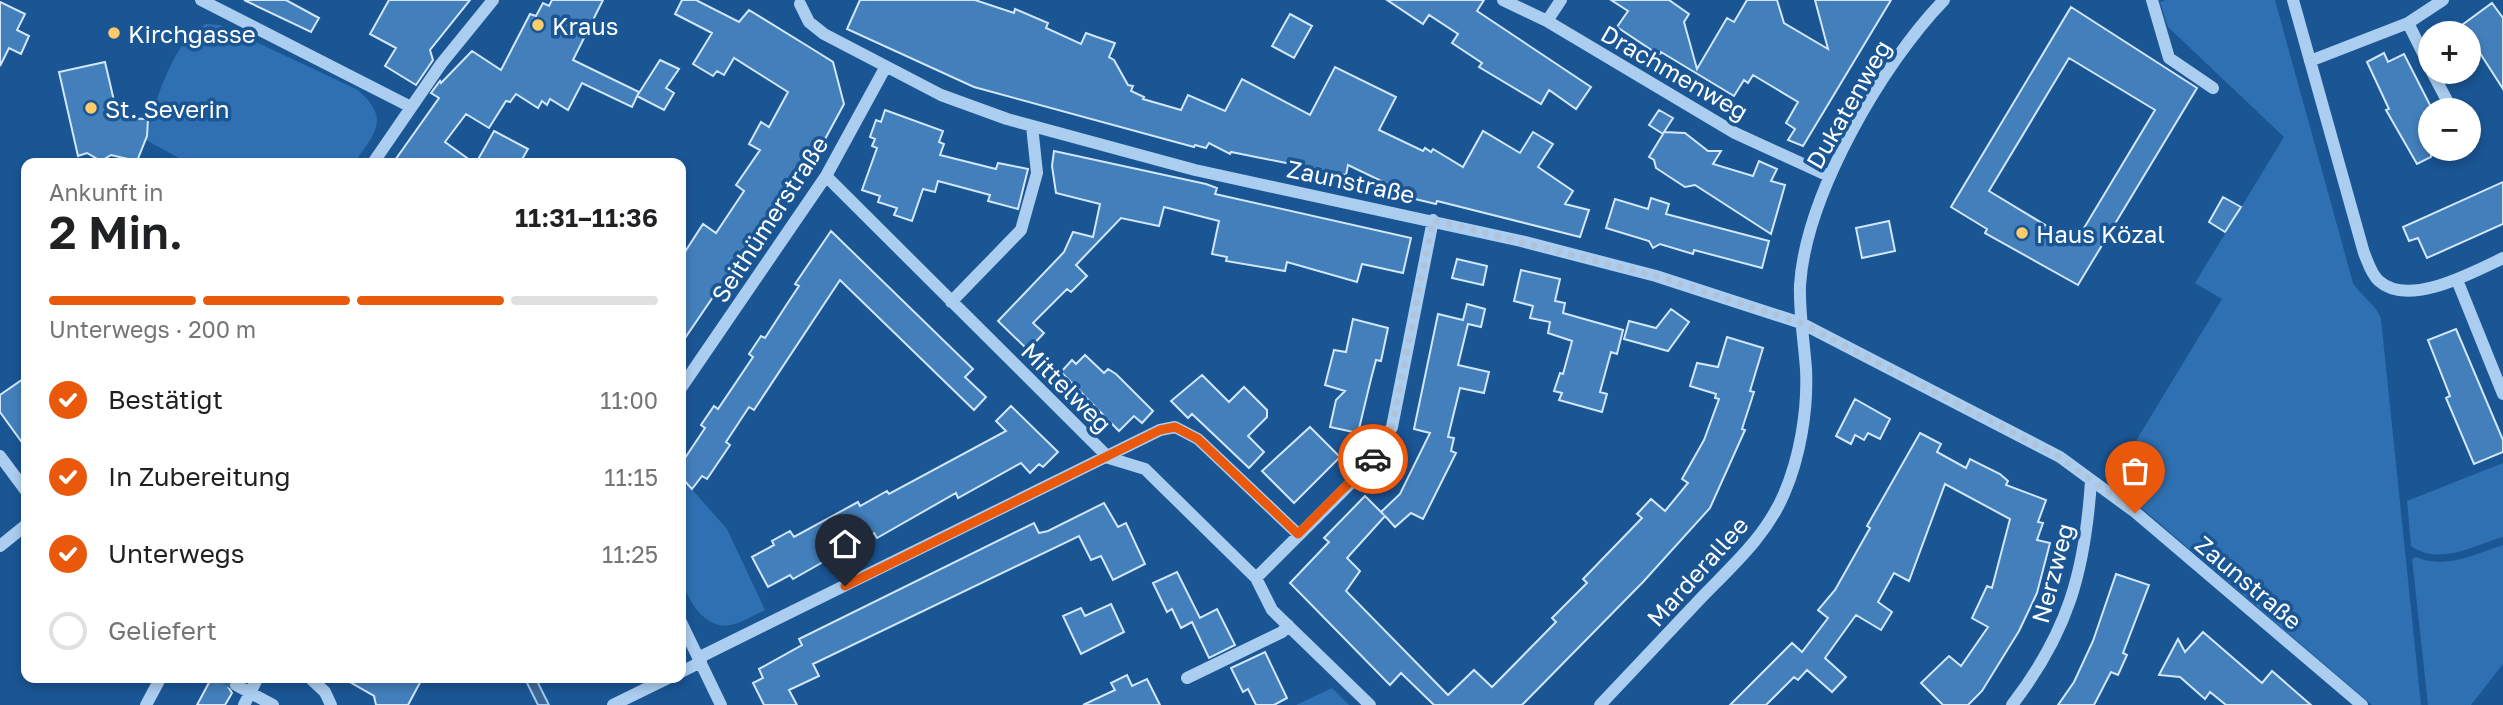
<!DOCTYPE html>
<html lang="de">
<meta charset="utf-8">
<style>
:root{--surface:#fff;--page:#f2f2f2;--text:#202124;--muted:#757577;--line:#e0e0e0;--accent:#ea580c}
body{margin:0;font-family:"Golos Text",sans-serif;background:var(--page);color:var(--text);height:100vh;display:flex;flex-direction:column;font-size:26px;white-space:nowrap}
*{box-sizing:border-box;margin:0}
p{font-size:23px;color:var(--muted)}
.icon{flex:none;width:38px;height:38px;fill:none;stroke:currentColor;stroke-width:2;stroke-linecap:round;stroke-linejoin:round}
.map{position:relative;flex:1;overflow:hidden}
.details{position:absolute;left:21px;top:158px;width:665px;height:525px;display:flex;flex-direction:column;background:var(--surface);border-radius:14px;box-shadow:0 4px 10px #0003}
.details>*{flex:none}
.controls{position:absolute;left:2418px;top:21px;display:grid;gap:14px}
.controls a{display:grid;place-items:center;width:63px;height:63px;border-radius:50%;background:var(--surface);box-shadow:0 4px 10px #0003;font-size:35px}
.pin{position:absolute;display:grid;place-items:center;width:60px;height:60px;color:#fff;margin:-72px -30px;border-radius:50% 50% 50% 0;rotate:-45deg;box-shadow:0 0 7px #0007}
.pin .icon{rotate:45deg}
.courier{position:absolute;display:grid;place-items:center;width:70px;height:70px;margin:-35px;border:5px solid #ea580c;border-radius:50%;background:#fff;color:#222;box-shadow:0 2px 9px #0007}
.headline em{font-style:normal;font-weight:600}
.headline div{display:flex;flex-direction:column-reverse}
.headline{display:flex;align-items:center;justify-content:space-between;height:119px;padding:0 28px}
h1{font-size:46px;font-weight:600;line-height:52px}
.bar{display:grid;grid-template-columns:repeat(4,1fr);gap:10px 7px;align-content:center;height:84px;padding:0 28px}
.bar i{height:9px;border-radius:5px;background:var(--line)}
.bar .on{background:var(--accent)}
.bar p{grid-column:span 4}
ol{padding:0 28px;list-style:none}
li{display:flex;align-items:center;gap:21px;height:77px}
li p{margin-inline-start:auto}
li .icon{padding:7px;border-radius:50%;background:var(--accent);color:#fff;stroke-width:4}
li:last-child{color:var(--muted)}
li i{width:38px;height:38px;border:4px solid var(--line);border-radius:50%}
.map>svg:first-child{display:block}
.green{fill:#2e70b2}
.water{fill:#3c6794;stroke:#9ec9f2;stroke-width:2}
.building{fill:#437fbb;stroke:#d2e7fb;stroke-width:2;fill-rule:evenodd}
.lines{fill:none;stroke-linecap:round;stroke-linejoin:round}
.minor-tunnel{stroke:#3c6ea4;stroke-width:12;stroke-dasharray:12 6;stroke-linecap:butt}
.minor{stroke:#abcdef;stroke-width:12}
.done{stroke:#afc4da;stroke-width:7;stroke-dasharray:0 12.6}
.route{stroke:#ea580c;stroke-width:9}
.poi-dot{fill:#ffcc6a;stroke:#1a5594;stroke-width:2.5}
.labels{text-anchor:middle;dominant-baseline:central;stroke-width:7;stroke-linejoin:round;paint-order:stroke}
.poi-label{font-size:24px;fill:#fff;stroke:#1a5594;text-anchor:start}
.street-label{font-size:24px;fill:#fff;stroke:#1a5594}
</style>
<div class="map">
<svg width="2503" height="705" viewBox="0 0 2503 705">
<rect width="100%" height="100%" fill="#1a5594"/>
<!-- green -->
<path class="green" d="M 2166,0 L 2275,0 L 2353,283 C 2361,296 2377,305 2381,319 L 2421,705 L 2372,705 L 2111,482 L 2222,299 L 2195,283 L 2284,137 L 2168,27 L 2160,2 Z
M 206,24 L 220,25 L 358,90 C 391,119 375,133 354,163 L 188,163 L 146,140 L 144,136 C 157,103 172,39 206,24 Z
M 2503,463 L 2503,537 C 2472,546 2440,566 2411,546 L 2407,501 Z
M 681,477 L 727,529 L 765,610 C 754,615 742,623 730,625 C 704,630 685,597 681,575 C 676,553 681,502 681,477 Z
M 2503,545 L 2503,664 L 2471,705 L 2428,705 L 2412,559 L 2416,557 C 2445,570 2475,554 2503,545 Z
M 1332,688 L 1349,705 L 1296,705 Z"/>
<!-- water -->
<path class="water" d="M 524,677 L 535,677 L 549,705 L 538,705 Z"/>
<!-- building -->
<path class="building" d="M 244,0 L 286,0 L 319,18 L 311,32 Z
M 389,0 L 470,0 L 430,50 L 433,60 L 416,85 L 385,66 L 396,48 L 370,34 Z
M 552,0 L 603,0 L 573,60 L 639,92 L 632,107 L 582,83 L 568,110 L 550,99 L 547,105 L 542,101 L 538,108 L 516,94 L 510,102 L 506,101 L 489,128 L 466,114 L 445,142 L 474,163 L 393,163 L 439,98 L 431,93 L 440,81 L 441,83 L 472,51 L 501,70 L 530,14 L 536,16 L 543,3 L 549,6 Z
M 682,0 L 696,0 L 739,22 L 749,10 L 814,50 L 833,62 L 844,104 L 805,176 L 800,173 L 777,203 L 681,344 L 681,258 L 703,224 L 716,233 L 744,191 L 736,185 L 760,150 L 749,144 L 761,122 L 769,127 L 788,92 L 734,58 L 724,75 L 717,71 L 713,76 L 693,64 L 712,33 L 675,14 Z
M 860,0 L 975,0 L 1014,13 L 1015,9 L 1048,23 L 1046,28 L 1081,44 L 1086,33 L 1097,37 L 1115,43 L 1109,57 L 1114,60 L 1128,85 L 1133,86 L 1131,91 L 1144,97 L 1143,99 L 1181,110 L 1188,95 L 1225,111 L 1242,79 L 1310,115 L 1335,67 L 1396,97 L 1379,130 L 1423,151 L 1425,148 L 1431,152 L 1433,149 L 1463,167 L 1483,131 L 1520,153 L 1533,132 L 1553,144 L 1538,167 L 1573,191 L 1565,204 L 1589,210 L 1580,237 L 1437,201 L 1436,204 L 1394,194 L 1396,188 L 1348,165 L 1346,175 L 1231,152 L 1230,154 L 1209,143 L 1206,148 L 1195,145 L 1194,147 L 974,87 L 847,29 Z
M 1387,0 L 1484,0 L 1477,11 L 1591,87 L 1576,109 L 1549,90 L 1541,104 L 1479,67 L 1482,63 L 1452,43 L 1458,34 L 1429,15 L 1423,24 Z
M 1611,0 L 1669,0 L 1689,14 L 1684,22 L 1697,69 L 1727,18 L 1734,22 L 1747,0 L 1777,0 L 1784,23 L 1828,49 L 1815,0 L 1891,0 L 1803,146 L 1788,140 L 1795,129 L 1786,123 L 1798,102 L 1753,75 L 1748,83 L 1744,80 L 1734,96 L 1661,52 L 1659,55 L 1617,27 L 1628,11 Z
M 0,2 L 25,14 L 17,30 L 29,36 L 21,54 L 9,48 L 0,66 Z
M 2492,3 L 2503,18 L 2503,89 L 2462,25 Z
M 2071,7 L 2197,88 L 2078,285 L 1985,233 L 1987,229 L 1951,207 ZM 2069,58 L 2155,110 L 2075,243 L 1989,191 Z
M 1290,14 L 1312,26 L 1294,58 L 1272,46 Z
M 2384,53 L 2388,62 L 2404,54 L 2431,107 L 2431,157 L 2417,164 L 2386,110 L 2389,109 L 2367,62 Z
M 660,60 L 679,69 L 666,88 L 674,93 L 664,110 L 637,96 Z
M 105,62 L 118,118 L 148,119 L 147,136 L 137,161 L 111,155 L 101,161 L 87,153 L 78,156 L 59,72 Z
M 885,110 L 943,131 L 939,142 L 944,144 L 940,155 L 996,169 L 998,163 L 1028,169 L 1018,209 L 988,201 L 990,195 L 938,181 L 935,192 L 923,189 L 912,221 L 894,215 L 897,208 L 878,202 L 880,196 L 862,190 L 877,148 L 872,146 L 875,139 L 870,137 L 876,120 L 881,122 Z
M 1659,110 L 1673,118 L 1664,132 L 1685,133 L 1708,151 L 1721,151 L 1713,164 L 1753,176 L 1759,161 L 1777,169 L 1771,181 L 1785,185 L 1771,234 L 1695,185 L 1685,187 L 1656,168 L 1654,160 L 1649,157 L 1663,134 L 1649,125 Z
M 494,131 L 528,149 L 520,163 L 476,163 Z
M 1054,151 L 1206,184 L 1217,188 L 1215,194 L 1411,238 L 1403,273 L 1362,264 L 1357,282 L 1287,262 L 1285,271 L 1226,261 L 1227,257 L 1212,254 L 1219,221 L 1164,207 L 1159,226 L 1121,218 L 1076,265 L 1087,276 L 1071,292 L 1067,289 L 1033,323 L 1044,333 L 1028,350 L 998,321 L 1064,252 L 1073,232 L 1093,237 L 1100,204 L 1056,193 L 1052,166 Z
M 2503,182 L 2503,224 L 2427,258 L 2418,238 L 2409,241 L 2403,227 Z
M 2223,197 L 2241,207 L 2225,232 L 2209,222 Z
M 1651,198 L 1669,204 L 1666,214 L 1769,241 L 1762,268 L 1694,250 L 1693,254 L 1660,244 L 1653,248 L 1649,241 L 1606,228 L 1615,199 L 1648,209 Z
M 1889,221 L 1895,251 L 1862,258 L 1856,228 Z
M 831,231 L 973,369 L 965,377 L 986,397 L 974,410 L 840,280 L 754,410 L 749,407 L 726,442 L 730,445 L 707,479 L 702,476 L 692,489 L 681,477 L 681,464 L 705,428 L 701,425 L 714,406 L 718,409 L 753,357 L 749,354 L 761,336 L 765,338 L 787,304 L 799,286 L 795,284 Z
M 1457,259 L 1487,266 L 1483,285 L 1452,278 Z
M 1521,270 L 1560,279 L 1555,301 L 1565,303 L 1563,313 L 1623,330 L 1617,354 L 1611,352 L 1600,392 L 1607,394 L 1602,412 L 1559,400 L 1562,393 L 1554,391 L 1560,373 L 1563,374 L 1572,341 L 1548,333 L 1550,322 L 1530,318 L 1533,306 L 1514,301 Z
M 1467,304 L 1485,309 L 1481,327 L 1468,324 L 1458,365 L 1489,372 L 1484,393 L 1460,388 L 1448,437 L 1454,438 L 1451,451 L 1456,453 L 1423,519 L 1411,513 L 1395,527 L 1385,516 L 1347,558 L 1360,571 L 1346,591 L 1448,695 L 1474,670 L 1492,687 L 1556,622 L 1552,618 L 1587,583 L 1583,579 L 1642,518 L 1637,514 L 1651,499 L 1665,511 L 1688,483 L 1682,479 L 1704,440 L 1719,399 L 1715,398 L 1716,394 L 1690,386 L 1697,363 L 1718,367 L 1727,337 L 1763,348 L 1750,391 L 1754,392 L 1742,429 L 1745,430 L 1710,508 L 1643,582 L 1522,705 L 1434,705 L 1401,673 L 1390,685 L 1290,583 L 1329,542 L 1324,538 L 1365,496 L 1384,515 L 1381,512 L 1400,494 L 1430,433 L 1414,429 L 1438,314 L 1463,320 Z
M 1671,309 L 1689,322 L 1668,351 L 1624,339 L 1629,321 L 1656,328 Z
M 1353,319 L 1388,328 L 1381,361 L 1376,360 L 1371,379 L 1358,433 L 1330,427 L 1336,400 L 1345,391 L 1325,385 L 1334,350 L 1346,352 Z
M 2456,329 L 2503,440 L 2503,452 L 2474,464 L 2446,398 L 2450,396 L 2428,340 Z
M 1085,355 L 1104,373 L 1108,369 L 1116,374 L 1153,411 L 1142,423 L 1134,416 L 1119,431 L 1061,372 L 1072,360 L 1076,364 Z
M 1202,375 L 1229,402 L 1244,387 L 1267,410 L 1267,417 L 1248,436 L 1264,452 L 1249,468 L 1192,414 L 1188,418 L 1171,401 Z
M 26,377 L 26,448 L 0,412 L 0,395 Z
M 1855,399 L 1890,419 L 1880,439 L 1868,433 L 1864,440 L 1855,435 L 1851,444 L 1836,436 Z
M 1011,406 L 1058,452 L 1043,467 L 1039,464 L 1030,473 L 1021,463 L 958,498 L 956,493 L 877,538 L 874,533 L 793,579 L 790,575 L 768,587 L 752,557 L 774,545 L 772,541 L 790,531 L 794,537 L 858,502 L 860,506 L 887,491 L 889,494 L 1006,431 L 996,421 Z
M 1310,427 L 1340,457 L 1294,503 L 1262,471 Z
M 1920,433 L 1941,444 L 1937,452 L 1966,468 L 1970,459 L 2000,474 L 2008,481 L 2006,485 L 2046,500 L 2038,522 L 2043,523 L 2037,540 L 2050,543 L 2037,593 L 2019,631 L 1982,691 L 1968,705 L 1943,705 L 1921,683 L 1949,656 L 1961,666 L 1988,627 L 1972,618 L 1987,586 L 1992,588 L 2010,519 L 1945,484 L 1909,581 L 1894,573 L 1878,602 L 1892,612 L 1881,630 L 1856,615 L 1825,658 L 1846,677 L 1832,692 L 1807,670 L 1798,680 L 1794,677 L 1766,705 L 1730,705 L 1792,643 L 1802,652 L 1828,618 L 1818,610 L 1835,590 L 1870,528 L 1867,526 Z
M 1104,503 L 1118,527 L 1126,523 L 1145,564 L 1113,580 L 1101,556 L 1091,560 L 1079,536 L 813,664 L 819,676 L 789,690 L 797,705 L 764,705 L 753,683 L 763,678 L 759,669 L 802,645 L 799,639 L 1034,523 L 1039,533 L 1048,531 Z
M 1177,572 L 1200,618 L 1217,609 L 1235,645 L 1209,658 L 1192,622 L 1181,628 L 1172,609 L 1167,612 L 1153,583 Z
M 2116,574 L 2149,585 L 2123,653 L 2127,655 L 2118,675 L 2111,672 L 2094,705 L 2058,705 L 2074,682 L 2093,641 Z
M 1111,604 L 1124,632 L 1081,654 L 1063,616 L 1081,608 L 1085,616 Z
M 2203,632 L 2262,683 L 2272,671 L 2311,705 L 2226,705 L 2210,692 L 2205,699 L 2180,677 L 2159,675 L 2178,639 L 2185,652 Z
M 1265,652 L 1287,698 L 1274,705 L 1256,705 L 1248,689 L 1243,692 L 1231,668 Z
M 1127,675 L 1132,686 L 1147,679 L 1160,705 L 1083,705 L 1115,690 L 1111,683 Z
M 212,677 L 232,677 L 227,685 L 232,693 L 225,705 L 197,705 Z
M 341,677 L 423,677 L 408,705 L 376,705 L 374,696 Z"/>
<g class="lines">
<!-- minor-tunnel -->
<path class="minor-tunnel" d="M 223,677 L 236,685"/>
<!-- minor -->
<path class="minor" d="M 201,0 L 411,107
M 1503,0 L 1547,21 L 1735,133 L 1829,176
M 2152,0 L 2169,58 L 2213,88
M 2293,0 L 2364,253 C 2368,262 2371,274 2379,281 C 2409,308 2473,272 2503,258
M 800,4 L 809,22 L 824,34 L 941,95 L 1007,119 L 1195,170 L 1521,241 L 1656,276 L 1801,323 L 2060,457 L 2135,512 L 2362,705
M 1547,21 L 1561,0
M 2408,23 L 2431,69
M 2310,61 L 2408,23 L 2443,0
M 2432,72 L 2452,110
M 373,163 L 441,64 L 493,0
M 826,176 L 1109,458 L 1145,469 L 1256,578 L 1272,610 L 1370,705
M 2457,280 L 2503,394
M 951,302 L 1021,230 L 1037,173 L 1032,126
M 681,388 L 826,176 L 885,68
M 0,456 L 26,491
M 0,546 L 26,525
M 1256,578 L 1367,467 L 1392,427 L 1433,220
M 681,622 L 721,705
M 698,658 L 1160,430 L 1175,427 L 1198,439 L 1298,534
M 681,672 L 701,662
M 309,677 L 325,692 L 331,705
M 1187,678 L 1282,632 L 1288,625
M 236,685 L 273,705
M 146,705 L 161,677
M 244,705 L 258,677
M 613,705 L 670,677
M 1600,705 C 1634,669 1668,633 1702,597 C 1733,565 1766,536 1784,494 C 1800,457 1808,410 1806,369 C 1804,341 1799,313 1800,285 C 1806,195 1882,64 1944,0
M 2012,705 C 2068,632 2085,572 2091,481"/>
</g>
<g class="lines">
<!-- done -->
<path class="done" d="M 1373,459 L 1392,427 L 1433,220 L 1656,276 L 1801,323 L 2060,457 L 2135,513"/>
<!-- route -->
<path class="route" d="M 845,586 L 1160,430 L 1175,427 L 1198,439 L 1298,534 L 1373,459"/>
</g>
<!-- markers -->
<g class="poi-dot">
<circle cx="538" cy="25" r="7"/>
<circle cx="114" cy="33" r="7"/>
<circle cx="91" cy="108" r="7"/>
<circle cx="2022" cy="233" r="7"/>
</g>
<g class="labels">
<!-- poi labels -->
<g class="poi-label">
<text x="552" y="25">Kraus</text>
<text x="128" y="33">Kirchgasse</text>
<text x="105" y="108">St. Severin</text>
<text x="2036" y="233">Haus Közal</text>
</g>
<!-- street labels -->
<g class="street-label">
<text transform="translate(1675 72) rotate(30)">Drachmenweg</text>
<text transform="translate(1848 104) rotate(-60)">Dukatenweg</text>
<text transform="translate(1351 181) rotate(12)">Zaunstraße</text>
<text transform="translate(769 219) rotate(-57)">Seithümerstraße</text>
<text transform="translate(1067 387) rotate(45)">Mittelweg</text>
<text transform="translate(1697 571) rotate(-48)">Marderallee</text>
<text transform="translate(2052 573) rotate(-75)">Nerzweg</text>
<text transform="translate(2249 582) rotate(40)">Zaunstraße</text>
</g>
</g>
</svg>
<div class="controls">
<a>+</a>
<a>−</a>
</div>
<div class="pin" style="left:2135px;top:513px;background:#ea580c"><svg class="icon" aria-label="bag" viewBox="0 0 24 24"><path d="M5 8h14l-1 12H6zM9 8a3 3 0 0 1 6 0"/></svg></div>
<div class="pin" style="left:845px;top:586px;background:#1f2937"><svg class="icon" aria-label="home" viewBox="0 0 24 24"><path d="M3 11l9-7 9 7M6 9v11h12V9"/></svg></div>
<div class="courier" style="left:1373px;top:459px"><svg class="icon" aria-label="car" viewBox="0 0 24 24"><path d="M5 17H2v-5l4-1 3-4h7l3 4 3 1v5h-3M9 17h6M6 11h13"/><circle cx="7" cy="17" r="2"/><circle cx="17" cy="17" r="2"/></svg></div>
<section class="details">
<div class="headline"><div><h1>2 Min.</h1><p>Ankunft in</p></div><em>11:31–11:36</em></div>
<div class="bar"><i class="on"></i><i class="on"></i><i class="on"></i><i></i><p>Unterwegs · 200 m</p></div>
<ol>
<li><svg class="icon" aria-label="check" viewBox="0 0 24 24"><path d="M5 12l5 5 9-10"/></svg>Bestätigt<p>11:00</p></li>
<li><svg class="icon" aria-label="check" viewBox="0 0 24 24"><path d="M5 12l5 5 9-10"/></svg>In Zubereitung<p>11:15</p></li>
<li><svg class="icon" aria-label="check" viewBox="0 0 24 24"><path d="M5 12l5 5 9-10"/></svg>Unterwegs<p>11:25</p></li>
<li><i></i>Geliefert</li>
</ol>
</section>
</div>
